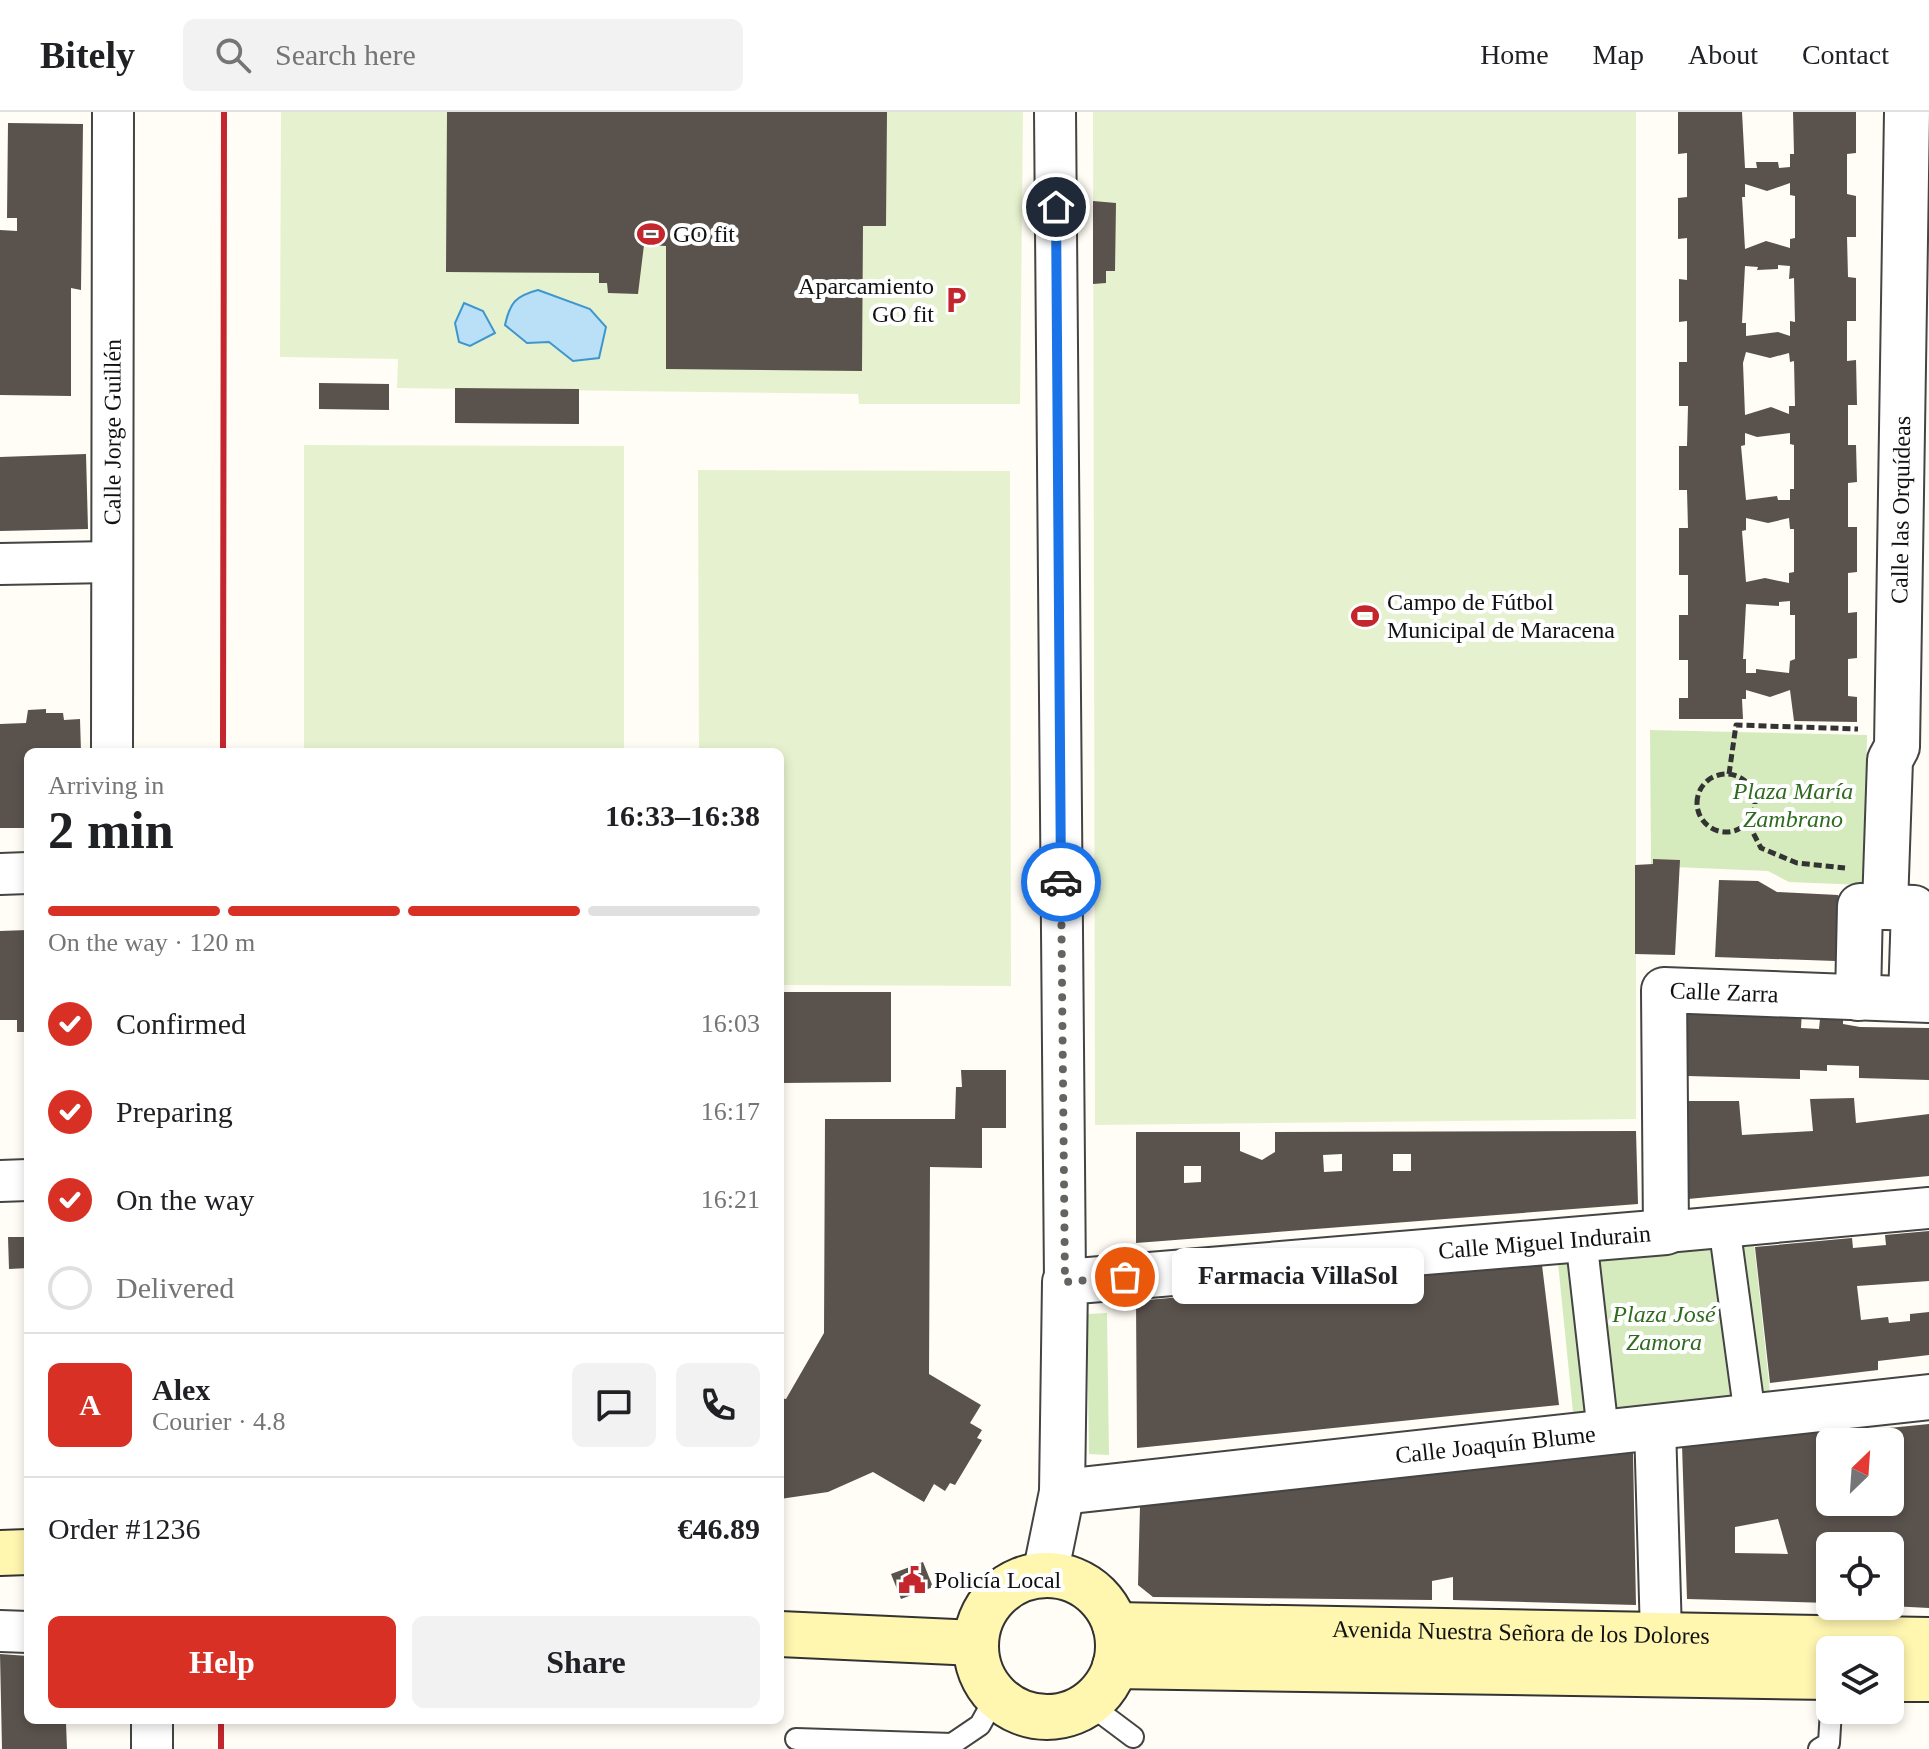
<!DOCTYPE html>
<meta charset="utf-8">
<style>
:root{--surface:#fff;--page:#f2f2f2;--text:#202124;--muted:#757577;--line:#e0e0e0;--accent:#d93025}
body{margin:0;font-family:"Times New Roman",serif;background:var(--page);color:var(--text);height:100vh;display:flex;flex-direction:column;font-size:30px;white-space:nowrap}
*{box-sizing:border-box;margin:0}
p{font-size:26px;color:var(--muted)}
.icon{flex:none;width:44px;height:44px;fill:none;stroke:currentColor;stroke-width:2;stroke-linecap:round;stroke-linejoin:round}
.map{position:relative;flex:1;overflow:hidden}
.panel{position:absolute;left:24px;top:636px;width:760px;height:976px;display:flex;flex-direction:column;background:var(--surface);border-radius:12px;box-shadow:0 4px 12px #0003}
.panel>*{flex:none}
.needle{width:52px;rotate:25deg}
.buttons{position:absolute;left:1816px;top:1316px;display:grid;gap:16px}
.buttons a{display:grid;place-items:center;width:88px;height:88px;border-radius:12px;background:var(--surface);box-shadow:0 4px 12px #0003;font-size:40px}
.pin{position:absolute;display:grid;place-items:center;width:68px;height:68px;color:#fff;margin:-34px;border:4px solid #fff;border-radius:50%;box-shadow:0 2px 8px #0007}
.courier{position:absolute;display:grid;place-items:center;width:80px;height:80px;margin:-40px;border:6px solid #1a73e8;border-radius:50%;background:#fff;color:#222;box-shadow:0 2px 10px #0007}
.bubble{position:absolute;height:56px;border-radius:12px;background:var(--surface);box-shadow:0 4px 12px #0003;font-size:26px;font-weight:700;line-height:56px;text-align:center}
.summary em{font-style:normal;font-weight:700}
.summary div{display:flex;flex-direction:column-reverse}
.summary{display:flex;align-items:center;justify-content:space-between;height:136px;padding:0 24px}
h1{font-size:52px;font-weight:700;line-height:60px}
.bar{display:grid;grid-template-columns:repeat(4,1fr);gap:12px 8px;align-content:center;height:96px;padding:0 24px}
.bar i{height:10px;border-radius:6px;background:var(--line)}
.bar .on{background:var(--accent)}
.bar p{grid-column:span 4}
.line{display:flex;align-items:center;gap:20px;padding:0 24px;border-top:2px solid var(--line)}
.line div{flex:1}
.round{display:grid;place-items:center;flex:none;width:84px;height:84px;border-radius:12px;background:var(--page)}
ol{padding:0 24px;list-style:none}
li{display:flex;align-items:center;gap:24px;height:88px}
li p{margin-inline-start:auto}
li .icon{padding:8px;border-radius:50%;background:var(--accent);color:#fff;stroke-width:4}
li:last-child{color:var(--muted)}
li i{width:44px;height:44px;border:4px solid var(--line);border-radius:50%}
.button{display:flex;gap:16px;margin-top:auto;padding:16px 24px}
.button a{flex:1;height:92px;border-radius:12px;background:var(--accent);color:#fff;font-size:32px;font-weight:700;line-height:92px;text-align:center}
.button a+a{background:var(--page);color:var(--text)}
header{display:flex;align-items:center;gap:48px;box-sizing:border-box;height:112px;padding:0 40px;background:var(--surface);border-bottom:2px solid var(--line)}
header strong{font-size:38px}
nav{display:flex;gap:44px;margin-inline-start:auto;font-size:28px}
.search{width:560px;height:72px;background:var(--page);display:flex;align-items:center;gap:20px;box-sizing:border-box;padding:0 28px;border-radius:12px;color:var(--muted);font-size:30px}
.map>svg:first-child{display:block}
.green{fill:#d5ebbd}
.pitch{fill:#e6f2cf}
.water{fill:#b9e0f7;stroke:#3f96cf;stroke-width:2}
.building{fill:#5a524d;fill-rule:evenodd}
.lines{fill:none;stroke-linecap:round;stroke-linejoin:round}
.service-casing{stroke:#444;stroke-width:24}
.pedestrian-casing{stroke:#444;stroke-width:34}
.minor-casing{stroke:#444;stroke-width:44}
.tertiary-casing{stroke:#444;stroke-width:48}
.secondary-casing{stroke:#333;stroke-width:48}
.path{stroke:#333;stroke-width:5;stroke-dasharray:8 4;stroke-linecap:butt}
.service{stroke:#fff;stroke-width:20}
.pedestrian{stroke:#fff;stroke-width:30}
.minor{stroke:#fff;stroke-width:40}
.tertiary{stroke:#fff;stroke-width:44}
.secondary{stroke:#fff6b0;stroke-width:44}
.rail{stroke:#c4262e;stroke-width:6}
.done{stroke:#646461;stroke-width:8;stroke-dasharray:0 14.4}
.route{stroke:#1a73e8;stroke-width:10}
.labels{text-anchor:middle;dominant-baseline:central;stroke-width:8;stroke-linejoin:round;paint-order:stroke}
.poi-label{font-size:24px;fill:#111;stroke:#fff;text-anchor:start}
.street-label{font-size:24px;fill:#111;stroke:#fff}
.park-label{font-size:24px;font-style:italic;fill:#2f6b1f;stroke:#fff}
</style>
<header>
<strong>Bitely</strong>
<div class="search"><svg class="icon" aria-label="search" viewBox="0 0 24 24"><circle cx="10" cy="10" r="6"/><path d="M15 15l6 6"/></svg>Search here</div>
<nav><a>Home</a><a>Map</a><a>About</a><a>Contact</a></nav>
</header>
<div class="map">
<svg width="1929" height="1637" viewBox="0 0 1929 1637">
<rect width="100%" height="100%" fill="#fffdf5"/>
<!-- green -->
<path class="green" d="M 1650,618 L 1867,623 L 1864,773 L 1789,770 L 1768,759 L 1651,754 Z
M 1753,1122 L 1771,1290 L 1574,1310 L 1557,1141 Z
M 1107,1201 L 1109,1343 L 1089,1342 L 1087,1202 Z"/>
<!-- pitch -->
<path class="pitch" d="M 281,0 L 1023,0 L 1020,292 L 859,292 L 858,282 L 397,276 L 398,247 L 280,245 Z
M 1093,0 L 1636,0 L 1636,1007 L 1095,1013 Z
M 304,333 L 624,334 L 624,640 L 304,640 Z
M 698,358 L 1010,359 L 1011,874 L 780,873 L 780,640 L 699,640 Z"/>
<!-- water -->
<path class="water" d="M 538,178 L 590,197 L 606,215 L 599,246 L 573,249 L 549,230 L 527,231 L 505,213 C 510,191 515,184 538,178 Z
M 464,191 L 483,199 L 495,221 L 470,234 L 459,230 L 455,211 Z"/>
<!-- building -->
<path class="building" d="M 447,0 L 887,0 L 886,114 L 863,114 L 862,259 L 666,257 L 666,134 L 644,133 L 638,182 L 608,181 L 607,171 L 599,171 L 599,161 L 446,160 Z
M 1678,0 L 1742,0 L 1745,56 L 1757,56 L 1756,50 L 1778,50 L 1779,56 L 1790,55 L 1790,42 L 1794,42 L 1793,0 L 1856,0 L 1856,41 L 1847,42 L 1847,82 L 1856,84 L 1856,125 L 1847,125 L 1848,165 L 1856,166 L 1856,209 L 1847,209 L 1847,249 L 1856,248 L 1857,293 L 1848,293 L 1848,333 L 1856,333 L 1857,370 L 1848,371 L 1848,415 L 1857,415 L 1857,460 L 1848,461 L 1848,501 L 1857,500 L 1857,546 L 1848,547 L 1848,584 L 1857,585 L 1857,610 L 1794,609 L 1790,578 L 1770,585 L 1746,578 L 1746,587 L 1742,587 L 1743,607 L 1679,607 L 1679,586 L 1688,586 L 1688,548 L 1679,548 L 1679,503 L 1688,503 L 1688,463 L 1679,463 L 1679,416 L 1688,416 L 1687,378 L 1679,378 L 1679,334 L 1687,334 L 1688,294 L 1679,294 L 1679,250 L 1687,250 L 1687,209 L 1679,210 L 1679,167 L 1687,168 L 1687,126 L 1678,127 L 1678,86 L 1687,85 L 1687,41 L 1678,42 ZM 1790,71 L 1790,83 L 1795,84 L 1795,126 L 1790,127 L 1790,136 L 1766,129 L 1745,137 L 1742,85 L 1745,85 L 1745,72 L 1767,79 ZM 1778,153 L 1790,154 L 1789,167 L 1794,166 L 1795,210 L 1790,209 L 1790,224 L 1778,220 L 1746,224 L 1746,211 L 1742,211 L 1745,154 L 1758,155 L 1757,158 L 1778,157 ZM 1746,240 L 1770,246 L 1789,241 L 1790,250 L 1794,249 L 1795,294 L 1789,294 L 1789,302 L 1771,295 L 1745,303 L 1743,251 ZM 1745,321 L 1757,325 L 1790,321 L 1790,332 L 1794,333 L 1794,377 L 1790,377 L 1790,388 L 1778,388 L 1777,384 L 1746,388 L 1741,334 L 1745,333 ZM 1746,406 L 1768,411 L 1789,406 L 1790,417 L 1794,417 L 1794,460 L 1789,461 L 1789,471 L 1765,466 L 1746,470 L 1742,419 L 1746,418 ZM 1790,489 L 1790,503 L 1795,503 L 1795,547 L 1790,549 L 1789,561 L 1756,557 L 1756,561 L 1746,561 L 1746,547 L 1743,547 L 1746,492 L 1779,494 L 1779,490 Z
M 8,11 L 83,12 L 81,178 L 71,176 L 71,284 L 0,283 L 0,118 L 17,119 L 17,106 L 7,106 Z
M 1093,89 L 1116,91 L 1115,159 L 1106,159 L 1106,171 L 1093,172 Z
M 319,271 L 389,272 L 389,298 L 319,297 Z
M 455,276 L 579,277 L 579,312 L 455,311 Z
M 86,342 L 88,417 L 0,419 L 0,345 Z
M 46,597 L 46,601 L 63,601 L 64,608 L 80,607 L 81,640 L 28,640 L 28,716 L 0,716 L 0,612 L 26,611 L 28,598 Z
M 1653,747 L 1680,748 L 1675,843 L 1635,842 L 1635,753 L 1653,752 Z
M 1719,768 L 1758,769 L 1777,780 L 1838,783 L 1836,849 L 1715,845 Z
M 28,818 L 28,920 L 17,920 L 17,908 L 0,908 L 0,819 Z
M 780,880 L 891,880 L 891,970 L 780,971 Z
M 1688,894 L 1802,898 L 1801,916 L 1819,917 L 1820,907 L 1843,908 L 1843,912 L 1860,915 L 1929,916 L 1929,968 L 1859,966 L 1859,954 L 1827,953 L 1827,959 L 1800,958 L 1800,967 L 1688,964 Z
M 961,958 L 1006,958 L 1006,1016 L 982,1016 L 982,1056 L 930,1055 L 929,1262 L 981,1293 L 970,1311 L 982,1318 L 977,1326 L 982,1328 L 955,1373 L 950,1371 L 945,1379 L 934,1372 L 924,1390 L 873,1360 L 828,1380 L 780,1387 L 780,1286 L 786,1287 L 824,1221 L 825,1007 L 955,1007 L 956,975 L 962,975 Z
M 1854,986 L 1856,1011 L 1929,1002 L 1929,1064 L 1688,1087 L 1688,989 L 1739,989 L 1742,1023 L 1813,1019 L 1810,987 Z
M 1636,1019 L 1638,1092 L 1136,1131 L 1136,1020 L 1240,1020 L 1240,1039 L 1262,1048 L 1275,1040 L 1275,1020 ZM 1342,1042 L 1342,1059 L 1324,1060 L 1323,1043 ZM 1393,1042 L 1411,1042 L 1411,1059 L 1393,1059 ZM 1184,1054 L 1201,1054 L 1201,1070 L 1184,1071 Z
M 1929,1119 L 1929,1169 L 1857,1174 L 1861,1208 L 1888,1205 L 1889,1211 L 1910,1209 L 1910,1202 L 1929,1200 L 1929,1243 L 1878,1249 L 1878,1258 L 1770,1271 L 1755,1135 L 1852,1126 L 1853,1136 L 1886,1133 L 1885,1123 Z
M 8,1125 L 28,1125 L 28,1156 L 9,1157 Z
M 1542,1153 L 1559,1293 L 1137,1336 L 1136,1189 Z
M 1929,1312 L 1929,1496 L 1890,1494 L 1890,1434 L 1830,1434 L 1830,1491 L 1687,1487 L 1682,1333 L 1830,1316 L 1830,1390 L 1841,1390 L 1843,1398 L 1890,1390 L 1890,1330 L 1872,1330 L 1871,1324 L 1890,1322 L 1889,1316 ZM 1778,1407 L 1788,1442 L 1735,1441 L 1735,1415 Z
M 1633,1341 L 1636,1493 L 1453,1488 L 1453,1465 L 1432,1469 L 1432,1488 L 1153,1485 L 1138,1473 L 1140,1394 Z
M 923,1450 L 933,1475 L 901,1487 L 891,1462 Z
M 0,1542 L 28,1544 L 28,1608 L 72,1608 L 66,1611 L 67,1637 L 2,1637 Z"/>
<g class="lines">
<!-- service casing -->
<g class="service-casing">
<path id="service" d="M 1089,1592 L 1133,1625
M 796,1627 L 952,1632 L 980,1613 L 996,1584
M 1819,1637 L 1829,1631 L 1831,1598"/>
</g>
<!-- pedestrian casing -->
<g class="pedestrian-casing">
<path id="pedestrian" d="M 1724,1113 L 1750,1304
M 1581,1126 L 1603,1320"/>
</g>
<!-- minor casing -->
<g class="minor-casing">
<g id="minor">
<path d="M 1055,0 L 1065,1170"/>
<path d="M 0,452 L 111,450"/>
<path id="s1" d="M 112,640 L 113,0"/>
<path d="M 0,762 L 28,761"/>
<path d="M 0,1069 L 28,1068"/>
<path d="M 1666,1120 L 1929,1096"/>
<path d="M 1655,1314 L 1661,1522"/>
<path d="M 0,1519 L 28,1520"/>
<path d="M 152,1637 L 152,1608"/>
</g>
</g>
<!-- tertiary casing -->
<g class="tertiary-casing">
<g id="tertiary">
<path id="s2" d="M 1885,794 L 1890,648 L 1897,635 L 1907,0"/>
<path d="M 1858,886 L 1860,794 L 1914,796 L 1911,887"/>
<path id="s3" d="M 1062,1380 L 1929,1285"/>
<path id="s4" d="M 1045,1463 L 1062,1380 L 1065,1170 L 1666,1120 L 1664,878 L 1929,888"/>
</g>
</g>
<!-- secondary casing -->
<g class="secondary-casing">
<g id="secondary">
<path d="M 0,1441 L 28,1440"/>
<circle cx="1047" cy="1534" r="71"/>
<path id="s5" d="M 1115,1513 L 1929,1528"/>
<path d="M 780,1522 L 976,1531"/>
<path d="M 1115,1554 L 1830,1565"/>
<path d="M 1890,1567 L 1929,1567"/>
</g>
</g>
<!-- path -->
<path class="path" d="M1697 691a29 29 0 1 1 58 0a29 29 0 1 1-58 0Z
M 1729,662 L 1736,613 L 1858,617
M 1748,711 L 1761,736 L 1797,751 L 1845,756"/>
<!-- service -->
<use href="#service" class="service"/>
<!-- pedestrian -->
<use href="#pedestrian" class="pedestrian"/>
<!-- minor -->
<use href="#minor" class="minor"/>
<!-- tertiary -->
<use href="#tertiary" class="tertiary"/>
<!-- secondary -->
<use href="#secondary" class="secondary"/>
<!-- rail -->
<path class="rail" d="M 223,640 L 224,0
M 221,1637 L 221,1608"/>
</g>
<g class="lines">
<!-- done -->
<path class="done" d="M 1061,770 L 1065,1170 L 1125,1165"/>
<!-- route -->
<path class="route" d="M 1056,95 L 1061,770"/>
</g>
<!-- icons -->
<defs>
<g id="stadium-bare" transform="scale(2.16)"><path d="M0-5a6.5 5 0 1 0 0 10a6.5 5 0 1 0 0-10ZM-3.5-1.8h7v3.6h-7Z" fill="#c4262e" stroke="#fff" stroke-width="2.5" paint-order="stroke"/></g>
<g id="parking-bare" transform="scale(2.16)"><path d="M-3.5-5.5H1a3.5 3.5 0 0 1 0 7H-1V5.5H-3.5ZM-1-3.4V-.6H.8a1.4 1.4 0 0 0 0-2.8Z" fill="#c4262e" stroke="#fff" stroke-width="2.5" paint-order="stroke"/></g>
<g id="civic-bare" transform="scale(2.16)"><path d="M-.6-6.5H3V-4.5H.6V-3L4-1V1h2V6H-6V1h2V-1L-.6-3ZM-1.2 2.5V6h2.4V2.5Z" fill="#c4262e" stroke="#fff" stroke-width="2.5" paint-order="stroke"/></g>
</defs>
<g fill-rule="evenodd">
<use href="#stadium-bare" x="651" y="122"/>
<use href="#parking-bare" x="956" y="188"/>
<use href="#stadium-bare" x="1365" y="504"/>
<use href="#civic-bare" x="912" y="1468"/>
</g>
<g class="labels">
<!-- poi labels -->
<g class="poi-label">
<text x="673" y="122">GO fit</text>
<text x="934" y="174" text-anchor="end">Aparcamiento<tspan x="934" dy="28">GO fit</tspan></text>
<text x="1387" y="490">Campo de Fútbol<tspan x="1387" dy="28">Municipal de Maracena</tspan></text>
<text x="934" y="1468">Policía Local</text>
</g>
<!-- street labels -->
<g class="street-label">
<text stroke="none"><textPath href="#s1" startOffset="320">Calle Jorge Guillén</textPath></text>
<text stroke="none"><textPath href="#s2" startOffset="398">Calle las Orquídeas</textPath></text>
<text stroke="none"><textPath href="#s4" startOffset="1200">Calle Zarra</textPath></text>
<text stroke="none"><textPath href="#s4" startOffset="776">Calle Miguel Indurain</textPath></text>
<text stroke="none"><textPath href="#s3" startOffset="436">Calle Joaquín Blume</textPath></text>
<text stroke="none"><textPath href="#s5" startOffset="406">Avenida Nuestra Señora de los Dolores</textPath></text>
</g>
<!-- park labels -->
<g class="park-label">
<text x="1793" y="679">Plaza María<tspan x="1793" dy="28">Zambrano</tspan></text>
<text x="1664" y="1202">Plaza José<tspan x="1664" dy="28">Zamora</tspan></text>
</g>
</g>
</svg>
<div class="buttons">
<a><svg class="needle" viewBox="-14 -14 28 28"><path d="M0-13l5 13h-10z" fill="#e53935"/><path d="M0 13l5-13h-10z" fill="#757577"/></svg></a>
<a><svg class="icon" aria-label="locate" viewBox="0 0 24 24"><circle cx="12" cy="12" r="6"/><path d="M12 2v4M12 18v4M2 12h4M18 12h4"/></svg></a>
<a><svg class="icon" aria-label="layers" viewBox="0 0 24 24"><path d="M12 4l9 5-9 5-9-5zM3 14l9 5 9-5"/></svg></a>
</div>
<div class="pin" style="left:1125px;top:1165px;background:#ea580c"><svg class="icon" aria-label="bag" viewBox="0 0 24 24"><path d="M5 8h14l-1 12H6zM9 8a3 3 0 0 1 6 0"/></svg></div>
<div class="pin" style="left:1056px;top:95px;background:#1f2937"><svg class="icon" aria-label="home" viewBox="0 0 24 24"><path d="M3 11l9-7 9 7M6 9v11h12V9"/></svg></div>
<div class="courier" style="left:1061px;top:770px"><svg class="icon" aria-label="car" viewBox="0 0 24 24"><path d="M5 17H2v-5l4-1 3-4h7l3 4 3 1v5h-3M9 17h6M6 11h13"/><circle cx="7" cy="17" r="2"/><circle cx="17" cy="17" r="2"/></svg></div>
<div class="bubble" style="left:1172px;top:1136px;width:252px">Farmacia VillaSol</div>
<section class="panel">
<div class="summary"><div><h1>2 min</h1><p>Arriving in</p></div><em>16:33–16:38</em></div>
<div class="bar"><i class="on"></i><i class="on"></i><i class="on"></i><i></i><p>On the way · 120 m</p></div>
<ol>
<li><svg class="icon" aria-label="check" viewBox="0 0 24 24"><path d="M5 12l5 5 9-10"/></svg>Confirmed<p>16:03</p></li>
<li><svg class="icon" aria-label="check" viewBox="0 0 24 24"><path d="M5 12l5 5 9-10"/></svg>Preparing<p>16:17</p></li>
<li><svg class="icon" aria-label="check" viewBox="0 0 24 24"><path d="M5 12l5 5 9-10"/></svg>On the way<p>16:21</p></li>
<li><i></i>Delivered</li>
</ol>
<div class="line" style="height:144px"><b class="round" style="background:var(--accent);color:#fff">A</b><div><b>Alex</b><p>Courier · 4.8</p></div><a class="round"><svg class="icon" aria-label="chat" viewBox="0 0 24 24"><path d="M4 5h16v11H9l-5 4z"/></svg></a><a class="round"><svg class="icon" aria-label="phone" viewBox="0 0 24 24"><path d="M5 4h4l2 5-3 2q2 4 5 5l2-3 5 2v4C11 20 4 13 5 4z"/></svg></a></div>
<div class="line" style="height:104px"><div>Order #1236</div><b>€46.89</b></div>
<div class="button"><a>Help</a><a>Share</a></div>
</section>
</div>
